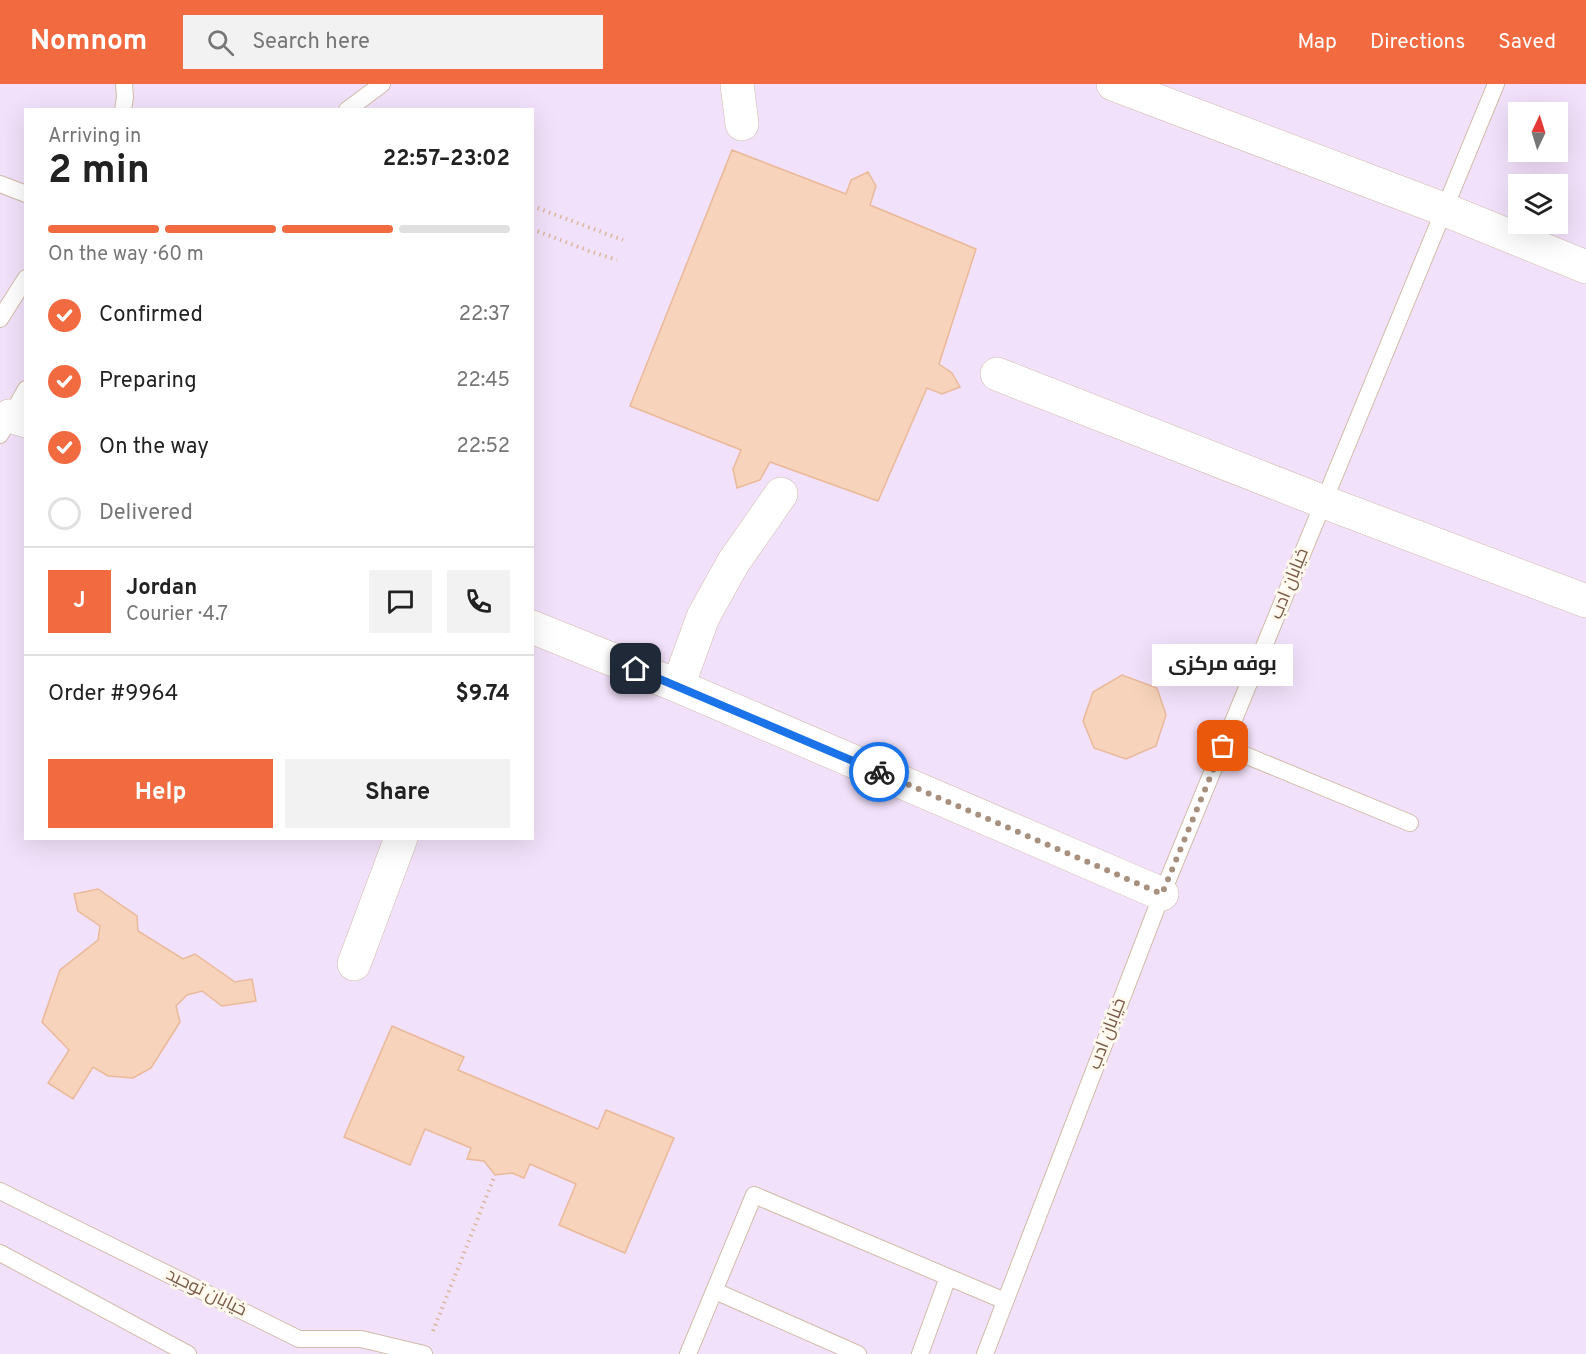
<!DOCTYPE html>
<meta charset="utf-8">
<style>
:root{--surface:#fff;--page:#f2f2f2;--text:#222;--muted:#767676;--line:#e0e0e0;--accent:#f26a40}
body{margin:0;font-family:Overpass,Cairo,sans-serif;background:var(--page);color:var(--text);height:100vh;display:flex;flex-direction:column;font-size:22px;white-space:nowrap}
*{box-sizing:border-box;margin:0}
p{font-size:20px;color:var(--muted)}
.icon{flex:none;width:33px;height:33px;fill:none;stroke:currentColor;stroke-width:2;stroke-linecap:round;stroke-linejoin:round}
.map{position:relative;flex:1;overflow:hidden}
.sheet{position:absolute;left:24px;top:24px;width:510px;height:732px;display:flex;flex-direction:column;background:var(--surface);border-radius:0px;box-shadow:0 6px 24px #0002}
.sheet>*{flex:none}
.needle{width:39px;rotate:4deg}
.fabs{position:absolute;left:1508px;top:18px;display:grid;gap:12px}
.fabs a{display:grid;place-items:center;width:60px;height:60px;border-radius:0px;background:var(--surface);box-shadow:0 6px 24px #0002;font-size:30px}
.pin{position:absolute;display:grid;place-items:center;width:51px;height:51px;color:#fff;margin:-26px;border-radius:12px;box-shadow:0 3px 9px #0006}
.courier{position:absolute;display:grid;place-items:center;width:60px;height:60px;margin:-30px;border:4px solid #1a73e8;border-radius:50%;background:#fff;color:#222;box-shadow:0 2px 8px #0007}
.bubble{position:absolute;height:42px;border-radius:0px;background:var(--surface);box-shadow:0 6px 24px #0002;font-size:20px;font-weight:700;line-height:42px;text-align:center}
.summary em{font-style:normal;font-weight:700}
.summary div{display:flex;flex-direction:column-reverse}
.summary{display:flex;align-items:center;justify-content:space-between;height:102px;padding:0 24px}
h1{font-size:39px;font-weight:700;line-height:45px}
.bar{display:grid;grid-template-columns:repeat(4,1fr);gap:9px 6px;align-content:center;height:72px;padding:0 24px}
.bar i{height:8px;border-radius:4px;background:var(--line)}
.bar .selected{background:var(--accent)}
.bar p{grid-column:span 4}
.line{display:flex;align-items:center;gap:15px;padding:0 24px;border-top:2px solid var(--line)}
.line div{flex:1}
.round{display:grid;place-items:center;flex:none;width:63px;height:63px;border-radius:0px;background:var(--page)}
ol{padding:0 24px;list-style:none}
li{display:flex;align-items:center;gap:18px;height:66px}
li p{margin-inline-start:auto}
li .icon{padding:6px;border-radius:50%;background:var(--accent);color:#fff;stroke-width:4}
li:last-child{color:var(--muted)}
li i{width:33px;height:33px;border:3px solid var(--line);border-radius:50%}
.button{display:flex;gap:12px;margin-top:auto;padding:12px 24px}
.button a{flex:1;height:69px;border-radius:0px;background:var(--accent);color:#fff;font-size:24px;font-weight:700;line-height:69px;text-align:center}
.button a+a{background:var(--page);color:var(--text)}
header{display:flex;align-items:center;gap:36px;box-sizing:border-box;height:84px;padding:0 30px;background:var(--accent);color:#fff}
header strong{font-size:28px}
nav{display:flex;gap:33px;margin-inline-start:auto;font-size:21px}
.search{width:420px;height:54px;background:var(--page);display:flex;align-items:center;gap:15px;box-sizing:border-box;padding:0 21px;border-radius:0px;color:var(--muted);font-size:22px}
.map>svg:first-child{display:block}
.education{fill:#f2e1fa;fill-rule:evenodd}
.building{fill:#f6d3ba;stroke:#eab999;stroke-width:1.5}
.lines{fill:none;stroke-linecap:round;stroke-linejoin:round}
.lane-casing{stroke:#d1bca9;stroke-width:18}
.street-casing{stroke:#d1bca9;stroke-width:34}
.path{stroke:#dbb69d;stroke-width:4;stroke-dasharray:1.5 4.5;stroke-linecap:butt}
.lane{stroke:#fff;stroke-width:16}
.street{stroke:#fff;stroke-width:33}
.done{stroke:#a8907e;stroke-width:6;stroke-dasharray:0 10.8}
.route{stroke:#1a73e8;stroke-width:8}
.labels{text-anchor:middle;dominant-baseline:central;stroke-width:6;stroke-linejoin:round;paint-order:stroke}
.street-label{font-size:18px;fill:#795a47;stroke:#fff8ed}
</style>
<header>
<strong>Nomnom</strong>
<div class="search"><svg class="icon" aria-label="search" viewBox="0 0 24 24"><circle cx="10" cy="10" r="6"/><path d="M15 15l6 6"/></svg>Search here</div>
<nav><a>Map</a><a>Directions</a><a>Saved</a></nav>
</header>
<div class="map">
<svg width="1586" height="1270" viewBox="0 0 1586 1270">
<rect width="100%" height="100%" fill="#fef4e5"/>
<!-- education -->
<path class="education" d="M 0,0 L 1586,0 L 1586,1270 L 0,1270 ZM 26,26 L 532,26 L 532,754 L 26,754 ZM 1518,28 L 1557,28 L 1557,68 L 1518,68 ZM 1518,100 L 1557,100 L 1557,140 L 1518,140 Z"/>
<!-- building -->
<path class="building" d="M 732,66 L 846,110 L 851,96 L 868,88 L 876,102 L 870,121 L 976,165 L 939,280 L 952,289 L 960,303 L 942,310 L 927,304 L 878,417 L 770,378 L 760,396 L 737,404 L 733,385 L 741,366 L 630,322 Z
M 1122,591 L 1157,604 L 1166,631 L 1156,662 L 1126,675 L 1094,664 L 1083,637 L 1093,608 Z
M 98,805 L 137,832 L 138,847 L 183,875 L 195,870 L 235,898 L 252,895 L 256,917 L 222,922 L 202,907 L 187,911 L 176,922 L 180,938 L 151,984 L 133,994 L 108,992 L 93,983 L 73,1015 L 48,999 L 69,966 L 42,938 L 60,886 L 98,856 L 100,842 L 78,827 L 74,810 Z
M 392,942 L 464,973 L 458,986 L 598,1045 L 606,1026 L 674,1054 L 625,1169 L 559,1141 L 576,1100 L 530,1080 L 524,1094 L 512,1089 L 495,1091 L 484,1077 L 467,1075 L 471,1064 L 425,1045 L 410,1081 L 344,1053 Z"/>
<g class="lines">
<!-- lane casing -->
<g class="lane-casing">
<path id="lane" d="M 123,26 L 125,13 L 124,0
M 347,26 L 382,0
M 0,100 L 26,110
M 0,235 L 26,194
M 0,351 L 26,305
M 1223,662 L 1410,739
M 0,1107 L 299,1255 L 361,1255 L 424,1270
M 0,1169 L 188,1270
M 715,1207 L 858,1270
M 688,1270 L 754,1111 L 1005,1217
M 920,1270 L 948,1193
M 985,1270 L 1162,810 L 1496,0"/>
</g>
<!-- street casing -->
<g class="street-casing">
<path id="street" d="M 737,0 L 742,40
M 1113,0 L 1443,125 L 1586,183
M 997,290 L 1324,418 L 1586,517
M 9,332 L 26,337
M 532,543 L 678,602 L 1162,810
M 678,602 L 703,533 L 733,479 L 781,410
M 354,880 L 401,754"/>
</g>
<!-- path -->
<path class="path" d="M 532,122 L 623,156
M 532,145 L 589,167 L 617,176
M 433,1247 L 495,1091"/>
<!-- lane -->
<use href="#lane" class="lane"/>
<!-- street -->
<use href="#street" class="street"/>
</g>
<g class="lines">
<!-- done -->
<path class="done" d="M 879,688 L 1162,810 L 1223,662"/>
<!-- route -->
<path class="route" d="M 636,585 L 879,688"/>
</g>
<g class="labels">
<!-- street labels -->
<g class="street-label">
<text transform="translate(1290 500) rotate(-68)">خیابان ادب</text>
<text transform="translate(1108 950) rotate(-69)">خیابان ادب</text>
<text transform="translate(206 1209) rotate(26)">خیابان توحید</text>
</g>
</g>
</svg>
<div class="fabs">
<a><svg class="needle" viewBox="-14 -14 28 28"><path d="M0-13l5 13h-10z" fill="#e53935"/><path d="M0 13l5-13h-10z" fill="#767676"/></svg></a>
<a><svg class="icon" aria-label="layers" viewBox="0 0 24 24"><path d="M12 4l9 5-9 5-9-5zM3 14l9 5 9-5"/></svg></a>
</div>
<div class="pin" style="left:1223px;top:662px;background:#ea580c"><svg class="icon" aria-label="bag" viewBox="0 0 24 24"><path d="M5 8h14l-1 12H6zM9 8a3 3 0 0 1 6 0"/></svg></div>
<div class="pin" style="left:636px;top:585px;background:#1f2937"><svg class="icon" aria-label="home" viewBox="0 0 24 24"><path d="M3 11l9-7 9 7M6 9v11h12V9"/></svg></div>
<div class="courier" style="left:879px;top:688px"><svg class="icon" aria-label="bike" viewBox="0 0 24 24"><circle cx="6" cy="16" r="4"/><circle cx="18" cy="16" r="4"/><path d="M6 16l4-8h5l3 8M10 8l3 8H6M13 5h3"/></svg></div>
<div class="bubble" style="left:1152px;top:560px;width:141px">بوفه مرکزی</div>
<section class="sheet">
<div class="summary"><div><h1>2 min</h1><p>Arriving in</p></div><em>22:57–23:02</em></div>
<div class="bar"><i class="selected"></i><i class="selected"></i><i class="selected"></i><i></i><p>On the way · 60 m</p></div>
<ol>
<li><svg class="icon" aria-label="check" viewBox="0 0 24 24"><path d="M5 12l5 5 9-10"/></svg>Confirmed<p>22:37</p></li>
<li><svg class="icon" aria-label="check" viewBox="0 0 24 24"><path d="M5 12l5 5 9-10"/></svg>Preparing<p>22:45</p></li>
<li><svg class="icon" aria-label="check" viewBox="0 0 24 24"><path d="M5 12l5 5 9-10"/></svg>On the way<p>22:52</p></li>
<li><i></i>Delivered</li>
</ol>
<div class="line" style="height:108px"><b class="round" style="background:var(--accent);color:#fff">J</b><div><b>Jordan</b><p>Courier · 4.7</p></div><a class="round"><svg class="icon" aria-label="chat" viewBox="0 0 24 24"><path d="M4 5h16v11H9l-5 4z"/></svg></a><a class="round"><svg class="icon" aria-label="phone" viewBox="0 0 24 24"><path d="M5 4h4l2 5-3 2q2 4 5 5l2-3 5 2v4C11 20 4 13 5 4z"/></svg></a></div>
<div class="line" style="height:78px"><div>Order #9964</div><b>$9.74</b></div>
<div class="button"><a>Help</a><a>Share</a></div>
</section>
</div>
